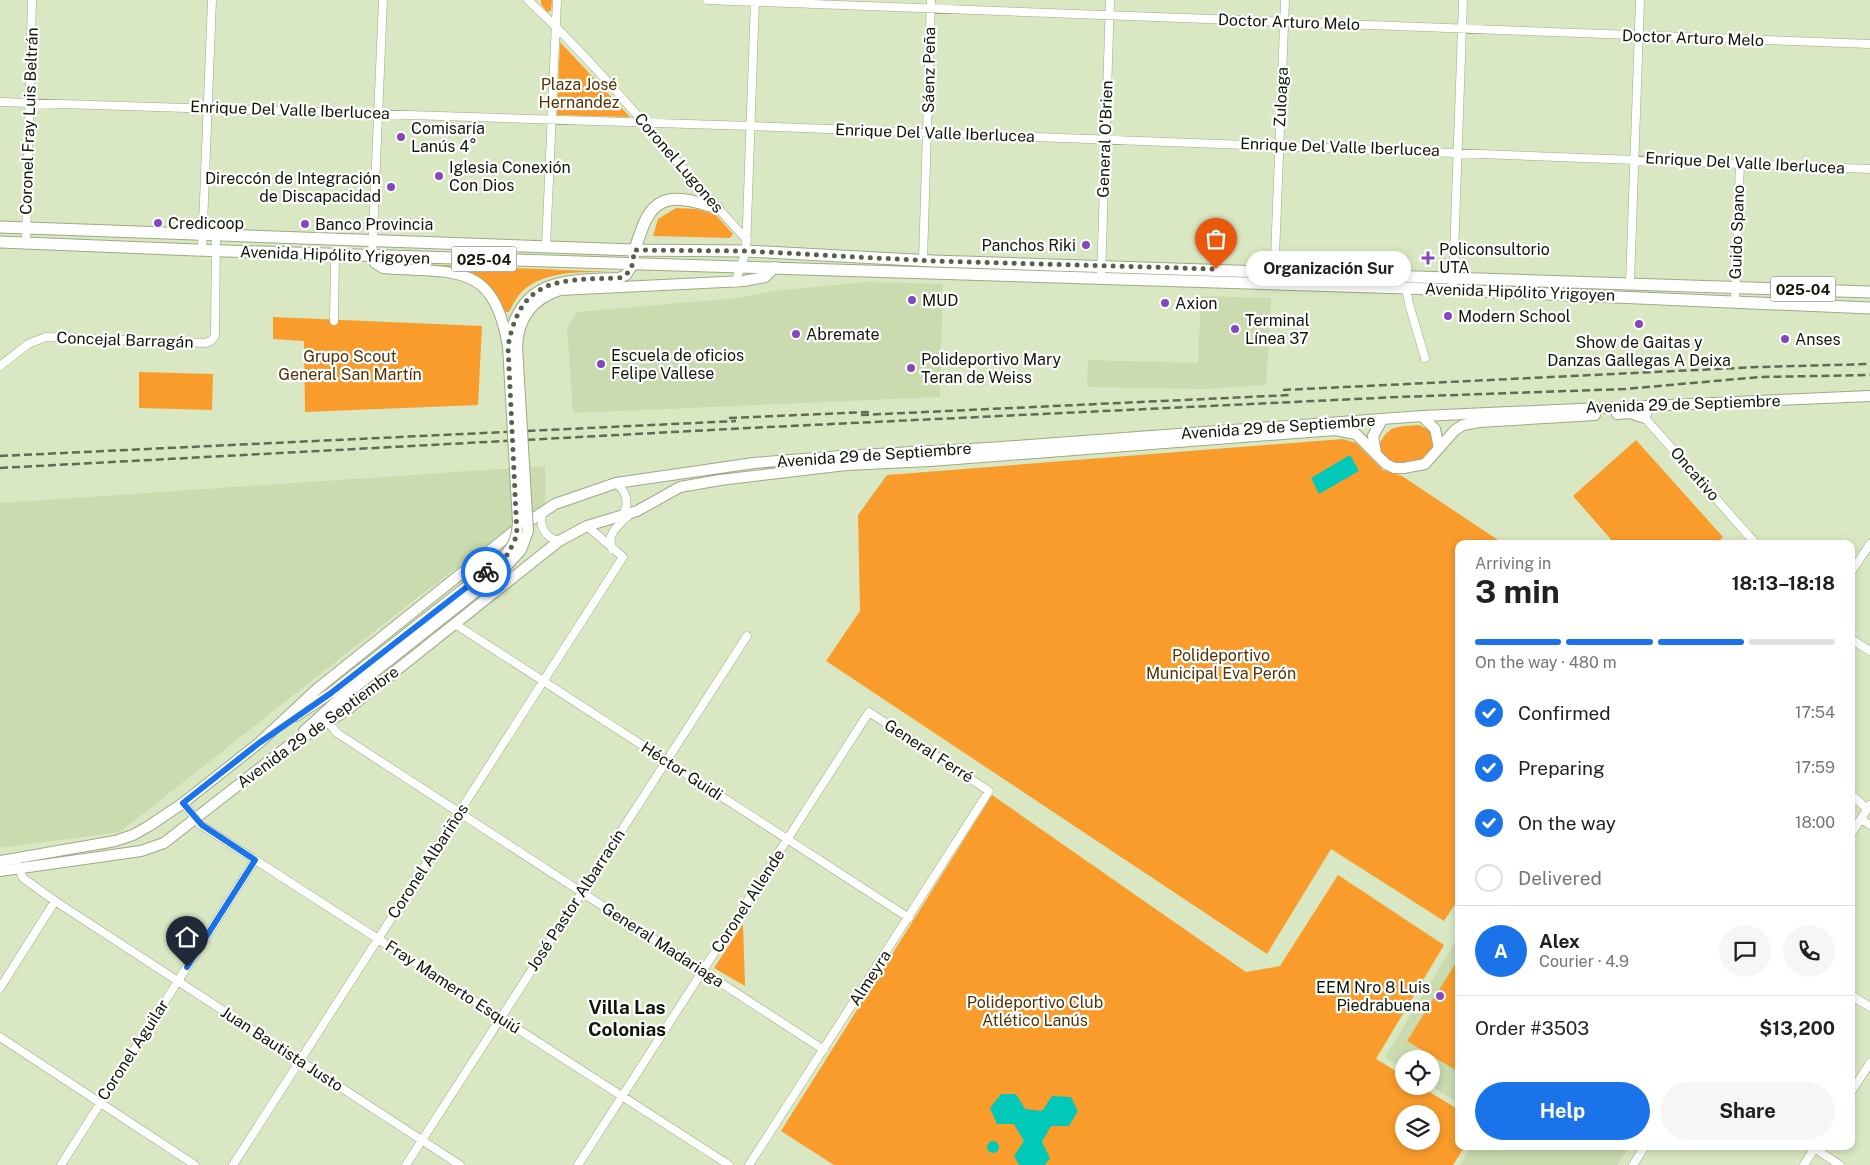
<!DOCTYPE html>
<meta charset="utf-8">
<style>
:root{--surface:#fff;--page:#f6f6f6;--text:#202124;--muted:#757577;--line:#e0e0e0;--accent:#1a73e8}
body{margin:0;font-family:"Public Sans",sans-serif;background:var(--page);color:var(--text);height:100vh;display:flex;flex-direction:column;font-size:19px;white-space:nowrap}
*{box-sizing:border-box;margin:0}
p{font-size:16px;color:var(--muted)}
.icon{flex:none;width:28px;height:28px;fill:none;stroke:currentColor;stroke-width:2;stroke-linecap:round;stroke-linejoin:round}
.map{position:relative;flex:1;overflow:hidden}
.drawer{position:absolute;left:1455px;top:540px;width:400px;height:610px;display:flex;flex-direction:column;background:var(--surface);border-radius:10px;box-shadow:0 2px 8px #0003}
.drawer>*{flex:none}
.tools{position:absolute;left:1395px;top:1050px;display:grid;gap:10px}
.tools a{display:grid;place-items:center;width:45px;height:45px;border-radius:50%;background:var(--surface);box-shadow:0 2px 8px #0003;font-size:25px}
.pin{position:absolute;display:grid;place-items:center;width:42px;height:42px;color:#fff;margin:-51px -21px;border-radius:50% 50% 50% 0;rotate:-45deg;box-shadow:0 0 5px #0007}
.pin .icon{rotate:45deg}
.courier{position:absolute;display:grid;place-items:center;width:50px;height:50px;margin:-25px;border:4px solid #1a73e8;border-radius:50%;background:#fff;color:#222;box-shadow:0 1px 6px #0007}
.bubble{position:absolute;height:35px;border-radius:18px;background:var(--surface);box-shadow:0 2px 8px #0003;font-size:16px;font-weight:700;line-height:35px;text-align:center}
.headline em{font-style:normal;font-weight:700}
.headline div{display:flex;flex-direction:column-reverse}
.headline{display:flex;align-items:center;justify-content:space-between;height:85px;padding:0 20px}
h1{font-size:32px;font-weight:700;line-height:38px}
.bar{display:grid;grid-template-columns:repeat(4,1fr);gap:8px 5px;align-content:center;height:60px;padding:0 20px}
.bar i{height:6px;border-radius:4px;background:var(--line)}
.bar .selected{background:var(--accent)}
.bar p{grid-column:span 4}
.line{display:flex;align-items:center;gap:12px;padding:0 20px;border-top:1px solid var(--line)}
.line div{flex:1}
.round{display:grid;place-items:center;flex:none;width:52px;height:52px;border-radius:26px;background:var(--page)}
ol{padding:0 20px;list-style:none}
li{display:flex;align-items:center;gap:15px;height:55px}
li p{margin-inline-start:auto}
li .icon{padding:5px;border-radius:50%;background:var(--accent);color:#fff;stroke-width:4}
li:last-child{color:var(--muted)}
li i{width:28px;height:28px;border:2px solid var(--line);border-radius:50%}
.button{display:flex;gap:10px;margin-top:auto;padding:10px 20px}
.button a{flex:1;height:58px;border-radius:30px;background:var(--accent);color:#fff;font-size:20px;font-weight:700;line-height:58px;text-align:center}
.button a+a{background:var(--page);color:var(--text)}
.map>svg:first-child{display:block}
.built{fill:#c9dbaf}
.green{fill:#f99c2c;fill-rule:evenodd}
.water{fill:#00c9b9}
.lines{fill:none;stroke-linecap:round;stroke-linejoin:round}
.street-casing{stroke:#9caa86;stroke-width:9}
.secondary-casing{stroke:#9caa86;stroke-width:12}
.primary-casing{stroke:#9caa86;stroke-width:13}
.street{stroke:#fff;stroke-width:8}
.secondary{stroke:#fff;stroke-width:10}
.primary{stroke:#fff;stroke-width:11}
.rail{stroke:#626a53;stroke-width:2.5;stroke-dasharray:8 4;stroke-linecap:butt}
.secondary-bridge-casing{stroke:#9caa86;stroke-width:12;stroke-linecap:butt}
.secondary-bridge{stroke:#fff;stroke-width:10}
.done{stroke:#58604a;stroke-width:5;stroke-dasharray:0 9}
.route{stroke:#1a73e8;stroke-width:6}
.poi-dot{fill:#8447bd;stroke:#fff;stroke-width:2}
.labels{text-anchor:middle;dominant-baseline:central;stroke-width:4.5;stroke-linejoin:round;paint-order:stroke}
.shield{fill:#fff;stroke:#595c53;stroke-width:1}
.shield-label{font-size:15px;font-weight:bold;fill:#121609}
.street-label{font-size:16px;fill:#121609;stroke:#fff}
.park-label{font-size:16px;fill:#573102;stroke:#fff}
.poi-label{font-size:16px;fill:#121609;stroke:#fff;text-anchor:start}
.quarter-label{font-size:19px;font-weight:bold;fill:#121609;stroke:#fff}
</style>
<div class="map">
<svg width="1870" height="1165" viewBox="0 0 1870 1165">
<rect width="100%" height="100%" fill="#d9e8c2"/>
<!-- built -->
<path class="built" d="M 867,282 L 943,284 L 940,397 L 573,413 L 567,327 L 578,312 L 737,298 L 772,291 Z
M 1201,296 L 1271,298 L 1266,385 L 1205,389 L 1087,387 L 1088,360 L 1198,363 Z
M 545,466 L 545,512 L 508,529 L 413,601 L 120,832 L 0,848 L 0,503 Z
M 1459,936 L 1459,1103 L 1431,1086 L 1431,1059 L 1404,1059 L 1404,1069 L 1385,1057 Z
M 1472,1146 L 1630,1146 L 1617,1165 L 1460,1165 Z"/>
<!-- green -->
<path class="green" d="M 541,0 L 552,0 L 551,11 L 547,12 L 541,4 Z
M 560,42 L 630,117 L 557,115 Z
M 676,208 L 696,209 L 716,215 L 733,234 L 730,238 L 653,236 L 658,219 Z
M 416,264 L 614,272 C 585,272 540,269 519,295 C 515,300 512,306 509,312 L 506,312 C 500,303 496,294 489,286 C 471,264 441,269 416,264 Z
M 273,317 L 482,326 L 478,405 L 305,412 L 304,341 L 273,339 Z
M 139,372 L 213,374 L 212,410 L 139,408 Z
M 1419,425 L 1429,430 L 1434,438 C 1438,463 1410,463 1392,463 L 1383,456 L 1379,445 C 1389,424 1398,427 1419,425 Z
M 1343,439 L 1356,443 L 1383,470 L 1402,476 L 1504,544 L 1459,544 L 1459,898 L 1444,921 L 1331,849 L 1267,954 L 826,661 L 860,611 L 858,515 L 887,475 Z
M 1636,440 L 1723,537 L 1716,544 L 1615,544 L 1573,496 Z
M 992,795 L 1246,972 L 1280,966 L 1338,875 L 1444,945 L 1376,1059 L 1404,1076 L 1404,1086 L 1420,1086 L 1459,1110 L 1459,1146 L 1465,1146 L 1453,1165 L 834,1165 L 781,1131 ZM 1404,1114 L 1431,1114 L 1431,1141 L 1404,1141 Z
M 743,924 L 745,986 L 714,968 Z
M 1459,958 L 1459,1072 L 1407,1041 Z"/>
<!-- water -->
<path class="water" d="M 1350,455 L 1359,471 L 1319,494 L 1311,478 Z
M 1001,1094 L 1016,1094 L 1025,1109 L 1042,1111 L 1052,1096 L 1071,1097 L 1078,1111 L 1069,1126 L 1051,1126 L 1042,1142 L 1050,1158 L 1045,1165 L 1019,1165 L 1014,1156 L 1024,1141 L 1014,1124 L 997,1124 L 990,1108 Z
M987 1147a6 6 0 1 1 12 0a6 6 0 1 1-12 0Z"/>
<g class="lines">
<!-- street casing -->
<g class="street-casing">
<path id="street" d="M 528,0 C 608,74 673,161 747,240
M 707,0 L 1870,44
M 0,102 L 751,126 L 1870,169
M 26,242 L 32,0
M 546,246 L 557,0
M 202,250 L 212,0
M 372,256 L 383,0
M 923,260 L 931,0
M 1101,278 L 1110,0
M 735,283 L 746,251 L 755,0
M 1274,283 L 1285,0
M 1453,283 L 1463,0
M 1630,283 L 1640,0
M 1406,288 L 1409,304 L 1425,358
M 1735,301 L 1740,163
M 334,321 L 335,255
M 0,366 L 28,344 L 46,337 L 205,343 L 211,341 L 215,336 L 216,235
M 1657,405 L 1650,409 L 1645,418 L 1756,544
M 616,483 C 627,492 630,504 622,516
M 543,511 C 538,525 544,537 559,541
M 612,549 C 606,533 619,525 629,515
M 1851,572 L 1870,544
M 455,624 L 909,918
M 1851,639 L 1870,651
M 328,722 L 337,733 L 824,1050
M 1851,794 L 1867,809
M 183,803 L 201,825 L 729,1165
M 1861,819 L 1870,825
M 1851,834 L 1870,805
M 17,864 L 23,878 L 55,901 L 460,1165
M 0,988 L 55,901
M 1851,995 L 1870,1007
M 0,1037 L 195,1165
M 1851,1092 L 1870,1063
M 1811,1146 L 1840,1165
M 61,1165 L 255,860
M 233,1165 L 623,557 L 587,526
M 406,1165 L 747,636
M 578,1165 L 869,712 L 989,791 L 749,1165
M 1633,1165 L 1645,1146
M 1804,1165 L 1816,1146"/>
</g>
<!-- secondary casing -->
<g class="secondary-casing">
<path id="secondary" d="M 372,256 L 375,263 L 383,268 C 455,274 493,260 508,346
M 509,340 C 521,277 567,280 619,278 L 626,275 L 633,264
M 517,347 C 518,318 532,299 560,290 L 744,281 L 765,277 L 775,267
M 1617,414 L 1630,413 L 1645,418
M 1422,416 L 1435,429 L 1439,448
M 1376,453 L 1373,436 L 1382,420
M 296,716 L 331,693
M 304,731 L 335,703
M 0,861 L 115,841 L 133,835 L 149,826 L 183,803 L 259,743 L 317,689 L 513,532 L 555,504 L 616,483 L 754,463 L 841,456 L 988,448 L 1422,416 L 1870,396
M 0,871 L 141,851 L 164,843 L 287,747 L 344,712 L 559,541 L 587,526 L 637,511 L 680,487 L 720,480 L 846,465 L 930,461 L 1335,430 L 1356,434 L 1386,464 L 1394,468 L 1404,468 L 1425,464 L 1455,430 L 1463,425 L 1479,422 L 1595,415"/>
</g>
<!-- primary casing -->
<g class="primary-casing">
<path id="primary" d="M 0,227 L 634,250 L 746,251 L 933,261 L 1870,292
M 0,242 L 196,250 L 1406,288 L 1870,308
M 634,255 C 635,246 639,237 642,229 C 656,188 684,198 717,208"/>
</g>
<!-- street -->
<use href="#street" class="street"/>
<!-- secondary -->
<use href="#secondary" class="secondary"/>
<!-- primary -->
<use href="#primary" class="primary"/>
<!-- rail -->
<path class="rail" d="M 1283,390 L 1758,367 L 1870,364
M 861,415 L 1291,395
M 729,418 L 869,412
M 0,456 L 736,421
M 0,468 L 748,428 L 1398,397 L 1625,389 L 1760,377 L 1870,375"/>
<!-- secondary-bridge casing -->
<g class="secondary-bridge-casing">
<path id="secondary-bridge" d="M 331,693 L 498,562 C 512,550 517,540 518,522 L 508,346
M 335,703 L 502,571 L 521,550 L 528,531 L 517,347"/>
</g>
<!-- secondary-bridge -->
<use href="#secondary-bridge" class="secondary-bridge"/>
</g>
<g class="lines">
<!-- done -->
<path class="done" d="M 486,572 L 508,554 L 517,535 L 508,346 C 521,276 560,280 619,278 C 633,273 633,263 634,250 L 746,251 L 933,261 L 1216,269"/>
<!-- route -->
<path class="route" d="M 187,967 L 255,860 L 202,825 L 183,803 L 259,743 L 331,693 L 486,572"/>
</g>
<!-- markers -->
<g class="poi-dot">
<circle cx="401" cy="137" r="5"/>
<circle cx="439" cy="176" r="5"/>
<circle cx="391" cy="187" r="5"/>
<circle cx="158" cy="223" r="5"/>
<circle cx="305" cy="224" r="5"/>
<circle cx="1086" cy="245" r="5"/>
<path d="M1425.5 250.5h5v5h5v5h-5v5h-5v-5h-5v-5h5z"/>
<circle cx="912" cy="300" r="5"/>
<circle cx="1165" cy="303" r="5"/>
<circle cx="1448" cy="316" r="5"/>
<circle cx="1639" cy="324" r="5"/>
<circle cx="1235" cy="329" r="5"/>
<circle cx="796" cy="334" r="5"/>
<circle cx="1785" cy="339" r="5"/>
<circle cx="601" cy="364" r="5"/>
<circle cx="911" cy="368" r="5"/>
<circle cx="1440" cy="996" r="5"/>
</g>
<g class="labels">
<!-- shield labels -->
<g class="shield">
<rect x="451.5" y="246.5" width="65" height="25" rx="4"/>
<rect x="1770.5" y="276.5" width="65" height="25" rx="4"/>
</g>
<g class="shield-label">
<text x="484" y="259">025-04</text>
<text x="1803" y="289">025-04</text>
</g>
<!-- street labels -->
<g class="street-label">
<text transform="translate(1289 22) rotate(2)">Doctor Arturo Melo</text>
<text transform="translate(1693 38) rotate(2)">Doctor Arturo Melo</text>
<text transform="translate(929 70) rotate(-89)">Sáenz Peña</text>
<text transform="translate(1281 97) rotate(-87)">Zuloaga</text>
<text transform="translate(290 110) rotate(2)">Enrique Del Valle Iberlucea</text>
<text transform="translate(29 121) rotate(-88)">Coronel Fray Luis Beltrán</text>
<text transform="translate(935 133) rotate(2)">Enrique Del Valle Iberlucea</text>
<text transform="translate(1105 139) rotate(-88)">General O'Brien</text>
<text transform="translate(1340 147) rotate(2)">Enrique Del Valle Iberlucea</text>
<text transform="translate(679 163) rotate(49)">Coronel Lugones</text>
<text transform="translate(1745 163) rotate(3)">Enrique Del Valle Iberlucea</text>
<text transform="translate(1737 232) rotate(-88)">Guido Spano</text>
<text transform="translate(335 255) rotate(2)">Avenida Hipólito Yrigoyen</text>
<text transform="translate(1520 292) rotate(2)">Avenida Hipólito Yrigoyen</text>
<text transform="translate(125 340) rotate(2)">Concejal Barragán</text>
<text transform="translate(1683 404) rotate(-2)">Avenida 29 de Septiembre</text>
<text transform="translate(1278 427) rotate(-4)">Avenida 29 de Septiembre</text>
<text transform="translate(874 455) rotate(-4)">Avenida 29 de Septiembre</text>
<text transform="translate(1695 474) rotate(49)">Oncativo</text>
<text transform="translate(318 727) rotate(-36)">Avenida 29 de Septiembre</text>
<text transform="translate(929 751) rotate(33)">General Ferré</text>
<text transform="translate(682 771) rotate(33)">Héctor Guidi</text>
<text transform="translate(428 861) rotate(-57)">Coronel Albariños</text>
<text transform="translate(576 900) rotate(-57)">José Pastor Albarracín</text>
<text transform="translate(748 901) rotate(-57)">Coronel Allende</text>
<text transform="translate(663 945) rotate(33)">General Madariaga</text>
<text transform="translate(870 978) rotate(-57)">Almeyra</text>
<text transform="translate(453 987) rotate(33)">Fray Mamerto Esquiú</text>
<text transform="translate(282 1049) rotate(33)">Juan Bautista Justo</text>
<text transform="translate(133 1050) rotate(-57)">Coronel Aguilar</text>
</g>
<!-- park labels -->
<g class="park-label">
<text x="579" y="84">Plaza José<tspan x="579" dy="18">Hernandez</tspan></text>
<text x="350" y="356">Grupo Scout<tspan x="350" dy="18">General San Martín</tspan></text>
<text x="1221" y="655">Polideportivo<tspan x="1221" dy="18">Municipal Eva Perón</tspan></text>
<text x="1035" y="1002">Polideportivo Club<tspan x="1035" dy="18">Atlético Lanús</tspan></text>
</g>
<!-- poi labels -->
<g class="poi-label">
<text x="411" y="128">Comisaría<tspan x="411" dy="18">Lanús 4°</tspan></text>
<text x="449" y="167">Iglesia Conexión<tspan x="449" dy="18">Con Dios</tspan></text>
<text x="381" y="178" text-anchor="end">Direccón de Integración<tspan x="381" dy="18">de Discapacidad</tspan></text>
<text x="168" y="223">Credicoop</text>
<text x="315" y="224">Banco Provincia</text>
<text x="1076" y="245" text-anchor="end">Panchos Riki</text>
<text x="1439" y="249">Policonsultorio<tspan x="1439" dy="18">UTA</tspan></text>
<text x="922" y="300">MUD</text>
<text x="1175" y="303">Axion</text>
<text x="1458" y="316">Modern School</text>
<text x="1245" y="320">Terminal<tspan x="1245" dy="18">Línea 37</tspan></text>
<text x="806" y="334">Abremate</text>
<text x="1795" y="339">Anses</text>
<text x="1639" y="342" text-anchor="middle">Show de Gaitas y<tspan x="1639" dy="18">Danzas Gallegas A Deixa</tspan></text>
<text x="611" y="355">Escuela de oficios<tspan x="611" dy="18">Felipe Vallese</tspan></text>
<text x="921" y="359">Polideportivo Mary<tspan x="921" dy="18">Teran de Weiss</tspan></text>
<text x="1430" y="987" text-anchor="end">EEM Nro 8 Luis<tspan x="1430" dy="18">Piedrabuena</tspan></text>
</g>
<!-- quarter labels -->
<g class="quarter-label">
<text x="627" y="1007">Villa Las<tspan x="627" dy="22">Colonias</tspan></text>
</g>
</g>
</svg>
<div class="tools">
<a><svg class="icon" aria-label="locate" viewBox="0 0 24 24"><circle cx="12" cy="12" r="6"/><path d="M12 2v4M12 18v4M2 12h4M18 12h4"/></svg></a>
<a><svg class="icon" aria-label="layers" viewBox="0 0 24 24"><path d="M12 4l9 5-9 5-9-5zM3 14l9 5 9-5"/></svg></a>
</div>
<div class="pin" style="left:1216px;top:269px;background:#ea580c"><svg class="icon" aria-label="bag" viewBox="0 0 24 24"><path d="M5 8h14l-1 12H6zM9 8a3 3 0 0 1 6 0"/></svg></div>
<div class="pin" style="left:187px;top:967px;background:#1f2937"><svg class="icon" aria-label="home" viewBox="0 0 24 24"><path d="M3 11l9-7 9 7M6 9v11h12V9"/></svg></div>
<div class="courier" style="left:486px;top:572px"><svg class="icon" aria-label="bike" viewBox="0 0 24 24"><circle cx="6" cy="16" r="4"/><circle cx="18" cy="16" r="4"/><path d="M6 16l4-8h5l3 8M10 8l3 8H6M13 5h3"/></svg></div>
<div class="bubble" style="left:1246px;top:251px;width:165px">Organización Sur</div>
<section class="drawer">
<div class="headline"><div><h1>3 min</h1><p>Arriving in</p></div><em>18:13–18:18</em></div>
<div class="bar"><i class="selected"></i><i class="selected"></i><i class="selected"></i><i></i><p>On the way · 480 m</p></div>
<ol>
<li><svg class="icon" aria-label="check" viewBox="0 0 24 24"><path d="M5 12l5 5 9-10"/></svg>Confirmed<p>17:54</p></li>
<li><svg class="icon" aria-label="check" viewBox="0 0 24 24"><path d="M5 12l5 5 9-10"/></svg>Preparing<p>17:59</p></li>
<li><svg class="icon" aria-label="check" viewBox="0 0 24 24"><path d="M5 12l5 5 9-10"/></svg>On the way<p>18:00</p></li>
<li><i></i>Delivered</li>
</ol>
<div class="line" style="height:90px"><b class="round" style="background:var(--accent);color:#fff">A</b><div><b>Alex</b><p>Courier · 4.9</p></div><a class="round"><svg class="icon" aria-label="chat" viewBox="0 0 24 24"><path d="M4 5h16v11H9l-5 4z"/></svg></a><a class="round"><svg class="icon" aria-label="phone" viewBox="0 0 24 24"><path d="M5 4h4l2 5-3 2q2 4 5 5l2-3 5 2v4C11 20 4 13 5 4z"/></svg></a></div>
<div class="line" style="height:65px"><div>Order #3503</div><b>$13,200</b></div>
<div class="button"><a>Help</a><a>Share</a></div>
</section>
</div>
